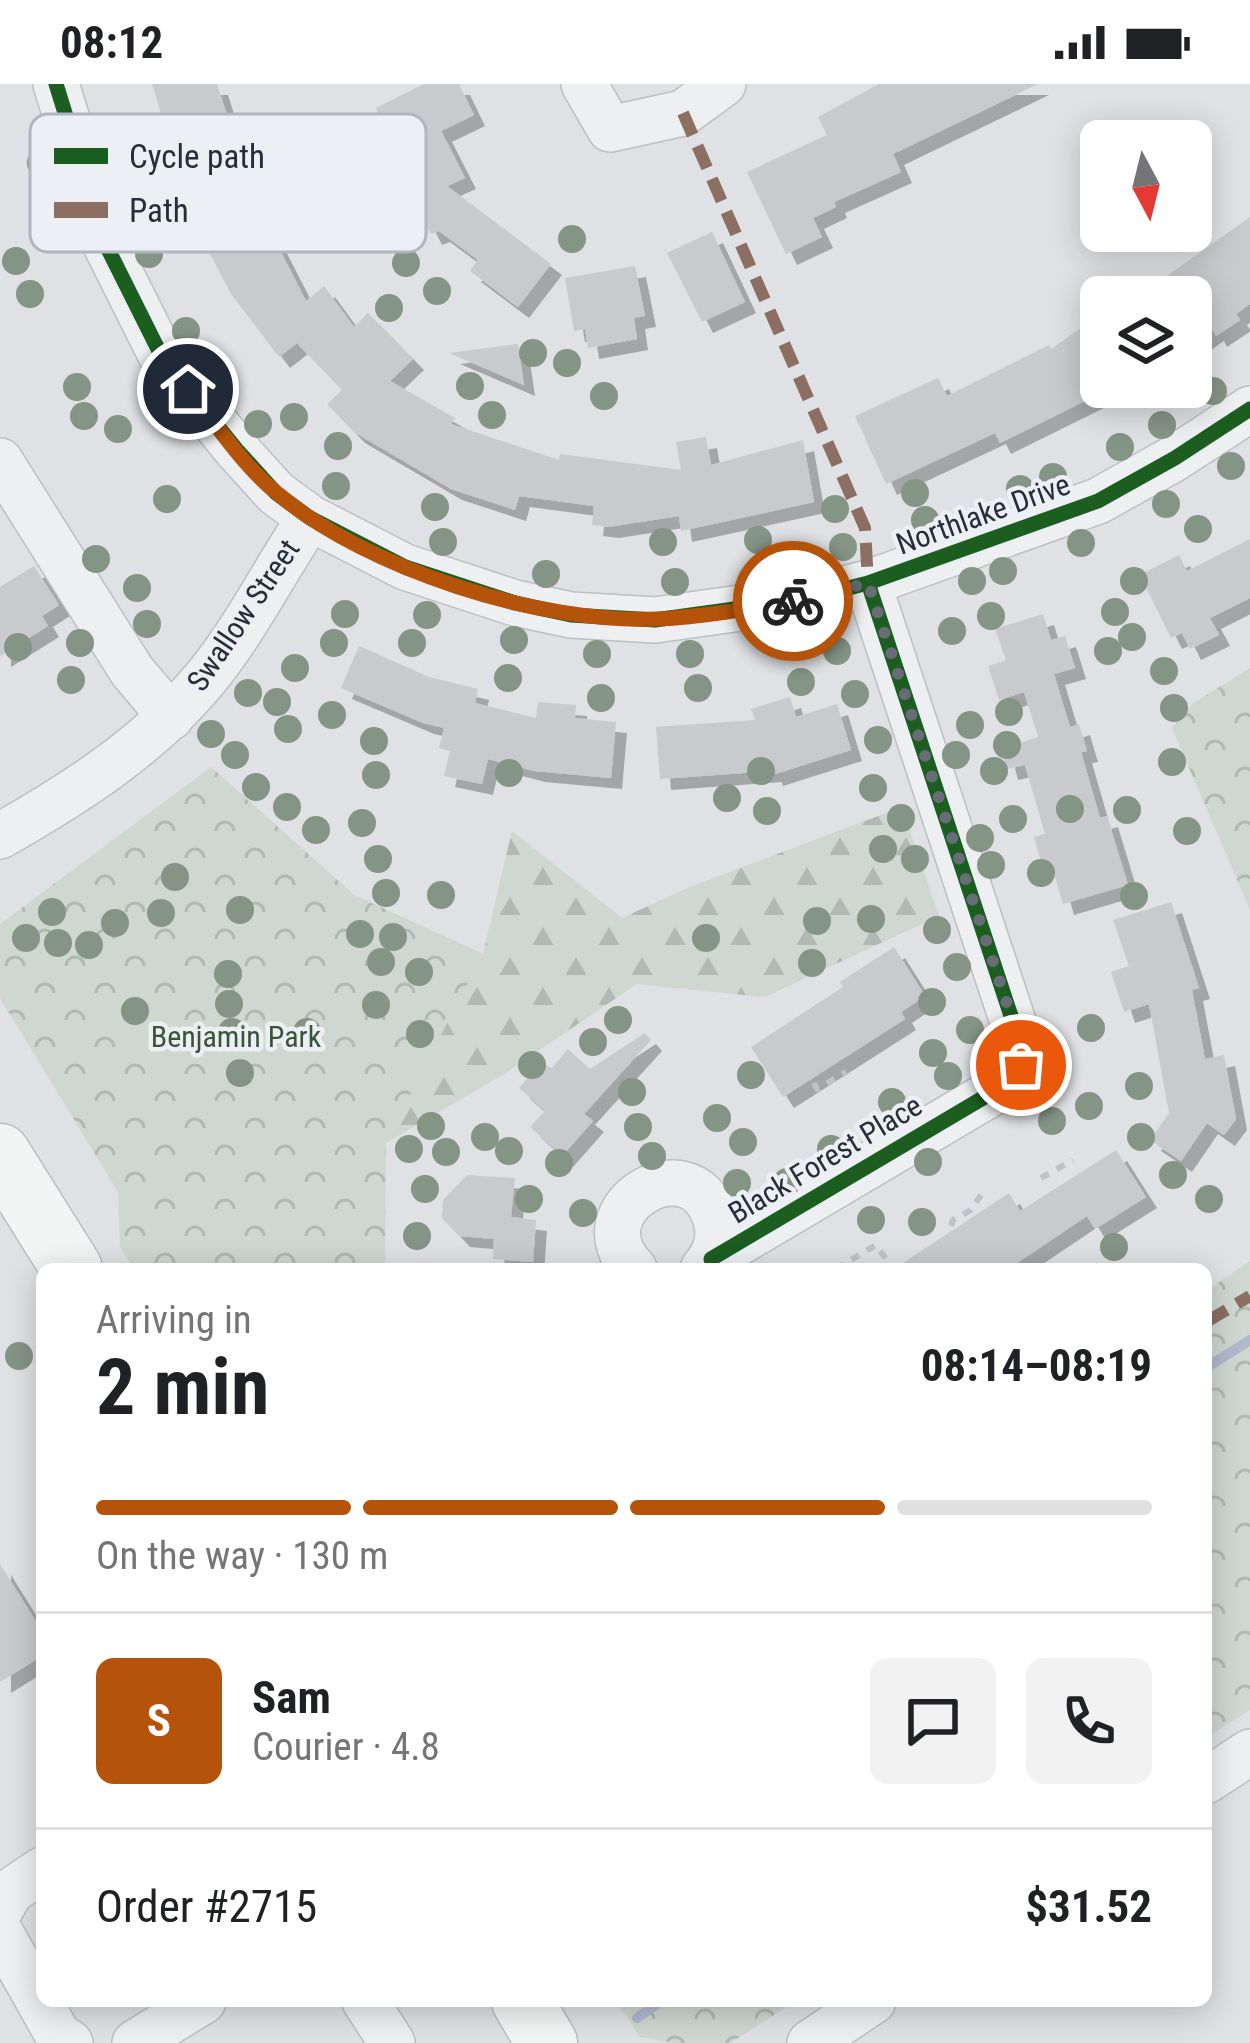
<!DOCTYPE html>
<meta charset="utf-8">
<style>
:root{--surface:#fff;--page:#f2f2f2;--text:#202124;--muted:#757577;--line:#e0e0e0;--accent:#b45309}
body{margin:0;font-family:"Roboto Condensed",sans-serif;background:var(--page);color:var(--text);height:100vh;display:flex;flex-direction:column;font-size:45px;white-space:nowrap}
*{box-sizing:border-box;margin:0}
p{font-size:39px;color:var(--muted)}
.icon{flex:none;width:66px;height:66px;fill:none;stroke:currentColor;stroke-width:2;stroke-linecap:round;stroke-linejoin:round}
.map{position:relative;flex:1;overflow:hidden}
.drawer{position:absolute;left:36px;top:1179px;width:1176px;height:744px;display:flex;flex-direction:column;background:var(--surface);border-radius:18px;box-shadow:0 6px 30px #0003}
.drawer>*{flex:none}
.needle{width:78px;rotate:173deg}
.fabs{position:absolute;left:1080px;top:36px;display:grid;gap:24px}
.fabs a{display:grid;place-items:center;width:132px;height:132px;border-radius:18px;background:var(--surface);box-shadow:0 6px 30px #0003;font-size:60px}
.pin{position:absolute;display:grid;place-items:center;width:102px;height:102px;color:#fff;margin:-51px;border:6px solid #fff;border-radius:50%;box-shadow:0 3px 12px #0007}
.courier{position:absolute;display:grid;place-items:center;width:120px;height:120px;margin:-60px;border:9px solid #b45309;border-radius:50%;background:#fff;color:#222;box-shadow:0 3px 15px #0007}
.headline em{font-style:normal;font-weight:700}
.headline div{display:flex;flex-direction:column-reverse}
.headline{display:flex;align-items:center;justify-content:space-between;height:204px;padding:0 60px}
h1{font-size:78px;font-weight:700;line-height:90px}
.bar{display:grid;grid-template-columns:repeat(4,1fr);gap:18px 12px;align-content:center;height:144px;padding:0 60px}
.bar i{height:15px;border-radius:9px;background:var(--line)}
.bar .on{background:var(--accent)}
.bar p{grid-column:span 4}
.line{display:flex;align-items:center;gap:30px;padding:0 60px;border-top:3px solid var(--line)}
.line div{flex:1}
.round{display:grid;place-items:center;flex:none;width:126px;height:126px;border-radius:18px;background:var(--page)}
.status{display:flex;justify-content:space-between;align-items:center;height:84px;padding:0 60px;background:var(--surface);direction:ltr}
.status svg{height:33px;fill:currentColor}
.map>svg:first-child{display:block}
.forest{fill:url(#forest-firs)}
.park{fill:url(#park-crowns)}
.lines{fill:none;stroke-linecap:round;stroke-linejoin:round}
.stream{stroke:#afbacd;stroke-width:10}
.building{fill:#c9cace;filter:url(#shadow)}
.minor-casing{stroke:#bdbfc2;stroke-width:48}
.major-casing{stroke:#bcbec1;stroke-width:63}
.path{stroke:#c0c2c7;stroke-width:6;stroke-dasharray:9 9;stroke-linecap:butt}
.minor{stroke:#eeeff0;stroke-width:45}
.major{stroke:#f3f4f4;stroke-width:60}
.quiet{stroke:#8d6e63;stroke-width:12;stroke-dasharray:24 12;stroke-linecap:butt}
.cycleway-casing{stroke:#eceff4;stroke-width:22}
.cycleway{stroke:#1b5e20;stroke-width:15}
.tree{fill:#849485}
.done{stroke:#686c76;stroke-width:12;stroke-dasharray:0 21.6}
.route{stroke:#b45309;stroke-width:15}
.labels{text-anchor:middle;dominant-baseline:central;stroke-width:9;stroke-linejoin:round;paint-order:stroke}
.street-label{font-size:30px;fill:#282d3b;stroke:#eceff4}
.park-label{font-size:30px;fill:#395537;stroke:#eceff4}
.key{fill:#eceff4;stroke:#b1b5bc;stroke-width:3}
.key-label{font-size:33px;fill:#282d3b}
</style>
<div class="status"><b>08:12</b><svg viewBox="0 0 49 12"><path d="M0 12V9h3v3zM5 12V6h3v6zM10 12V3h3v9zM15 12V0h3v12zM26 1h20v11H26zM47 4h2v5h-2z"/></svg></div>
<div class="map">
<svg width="1250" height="1959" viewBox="0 0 1250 1959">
<defs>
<pattern id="forest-firs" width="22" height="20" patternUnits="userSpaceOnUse" patternTransform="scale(3)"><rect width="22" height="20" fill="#ced7d0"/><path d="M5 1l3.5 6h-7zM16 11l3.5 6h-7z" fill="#b1b9b4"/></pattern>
<pattern id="park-crowns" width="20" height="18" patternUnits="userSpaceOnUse" patternTransform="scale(3)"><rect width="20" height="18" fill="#ced7d0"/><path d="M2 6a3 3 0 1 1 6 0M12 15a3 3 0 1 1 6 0" fill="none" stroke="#b1b9b4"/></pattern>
<filter id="shadow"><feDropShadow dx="11" dy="11" stdDeviation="0" flood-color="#0004"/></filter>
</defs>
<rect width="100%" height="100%" fill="#dfe1e4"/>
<!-- forest -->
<path class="forest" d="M 211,683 L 354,811 L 483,870 L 512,747 L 622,834 L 692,802 L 902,723 L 939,832 L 765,913 L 637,900 L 504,990 L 386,1059 L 385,1185 L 196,975 Z"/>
<!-- park -->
<path class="park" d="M 1250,584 L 1250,826 L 1172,644 L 1192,620 Z
M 211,683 L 354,811 L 483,870 L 385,1059 L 385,1185 L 134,1185 L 120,1163 L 118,1108 L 0,914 L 0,840 Z
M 1250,1177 L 1250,1626 L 1206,1654 L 1206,1207 Z
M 616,1917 L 796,1917 L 730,1959 L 674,1959 L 640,1953 Z"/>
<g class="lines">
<!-- stream -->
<path class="stream" d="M 1206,1284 L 1250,1256
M 637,1934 L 661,1917"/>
</g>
<!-- building -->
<path class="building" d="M 152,0 L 217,0 L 228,35 L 236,33 L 256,98 L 246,100 L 306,217 L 324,202 L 354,243 L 368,229 L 413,275 L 390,297 L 455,334 L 451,340 L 559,376 L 560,370 L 681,386 L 676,358 L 706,353 L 711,381 L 803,356 L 814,418 L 681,447 L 679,432 L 608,443 L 592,441 L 594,422 L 519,412 L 515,426 L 451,405 L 354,348 L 327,320 L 342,306 L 297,259 L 279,273 L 231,210 L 194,139 L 181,94 L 196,90 L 178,32 L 163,36 Z
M 424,0 L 459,0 L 474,31 L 441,47 L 465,94 L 447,102 L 551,180 L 518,223 L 470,187 L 478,176 L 439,147 L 431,150 L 418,124 L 401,132 L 389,106 L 410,96 L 376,24 Z
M 879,0 L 1038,0 L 893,70 L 901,88 L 834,118 L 836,123 L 813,134 L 822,153 L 786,170 L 747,88 L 827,51 L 818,33 Z
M 1250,133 L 1250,220 L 1236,230 L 1240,236 L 1216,252 L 1213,246 L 1191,261 L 1191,213 L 1137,213 Z
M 712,148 L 745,218 L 702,238 L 667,169 Z
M 635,182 L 645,232 L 634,234 L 637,255 L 588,264 L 585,245 L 574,247 L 565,194 Z
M 1101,230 L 1101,309 L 1000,359 L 995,349 L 886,400 L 855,332 L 938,294 L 947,312 L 1049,261 L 1051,265 Z
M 518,260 L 524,301 L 449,269 Z
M 1250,455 L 1250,514 L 1210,534 L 1219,551 L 1190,565 L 1182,549 L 1171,554 L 1140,491 L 1179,471 L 1187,487 Z
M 34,482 L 59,521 L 42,532 L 48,542 L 0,572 L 0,503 Z
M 1043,530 L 1051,556 L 1065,552 L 1075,584 L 1054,590 L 1070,643 L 1079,640 L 1087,667 L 1081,668 L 1100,734 L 1107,732 L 1128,801 L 1063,820 L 1051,778 L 1042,781 L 1034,753 L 1045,750 L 1025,681 L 1007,685 L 1002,665 L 1038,653 L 1024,608 L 999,616 L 988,582 L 1006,576 L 995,545 Z
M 359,562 L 429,593 L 478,605 L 475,619 L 536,634 L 538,618 L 576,621 L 575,634 L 616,638 L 611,694 L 534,687 L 488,675 L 482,700 L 444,692 L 450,667 L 439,664 L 444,644 L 423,639 L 341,604 Z
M 790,613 L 796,633 L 837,620 L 851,666 L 772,691 L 771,687 L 660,695 L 656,643 L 755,636 L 751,625 Z
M 1171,818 L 1199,904 L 1192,906 L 1205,975 L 1224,971 L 1236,1035 L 1224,1051 L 1207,1039 L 1181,1077 L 1150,1056 L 1169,1029 L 1149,920 L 1124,928 L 1111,888 L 1129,882 L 1113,836 Z
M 894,863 L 925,912 L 901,928 L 905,935 L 783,1013 L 751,963 L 843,903 L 840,898 Z
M 645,949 L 651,956 L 584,1030 L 593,1037 L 562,1072 L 530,1043 L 545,1027 L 519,1004 L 541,979 L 552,984 L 568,965 L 590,985 Z
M 1116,1066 L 1146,1113 L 1095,1145 L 1087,1132 L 1008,1185 L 894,1185 L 1009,1109 L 1020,1127 Z
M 467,1091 L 515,1094 L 511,1133 L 536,1136 L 533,1178 L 493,1175 L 494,1155 L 459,1152 L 442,1134 L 443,1116 Z
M 0,1480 L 42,1547 L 42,1572 L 0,1598 Z"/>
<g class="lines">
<!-- minor casing -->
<g class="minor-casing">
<path id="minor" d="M 56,0 L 106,161 L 163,275 L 237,366 L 276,409 L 310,434 L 405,483 L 515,519 L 571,531 L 655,536 L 806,515 L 868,499 L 1098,417 L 1175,374 L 1250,325
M 584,0 L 610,45 L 683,29 L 723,0
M 0,377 L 132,587 L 171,633
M 0,752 C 75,709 148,663 204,596 C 245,547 274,487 310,434
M 711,1175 L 1010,998 L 1022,979 L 1015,944 L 868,499
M 634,1185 C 575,1124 691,1057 715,1133 C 722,1152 716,1170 703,1185
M 1206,1697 L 1250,1668
M 0,1826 L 11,1807 L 42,1786
M 0,1848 L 58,1951 L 70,1959
M 365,1917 L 392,1959
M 135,1959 L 203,1917
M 810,1959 L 873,1917"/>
</g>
<!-- major casing -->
<g class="major-casing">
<path id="major" d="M 0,1070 L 72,1185
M 522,1917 L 547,1959"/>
</g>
<!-- path -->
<path class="path" d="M 814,999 L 817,1005 L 846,988
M 1041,1094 L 1073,1076
M 951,1142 L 953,1136 L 971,1126 L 981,1111
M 836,1185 L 876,1161 L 886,1175"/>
<!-- minor -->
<use href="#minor" class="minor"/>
<!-- major -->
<use href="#major" class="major"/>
<!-- quiet -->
<path class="quiet" d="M 683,29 L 865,444 L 868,499
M 1206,1238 L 1250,1212"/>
<!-- cycleway casing -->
<g class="cycleway-casing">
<path id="cycleway" d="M 56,0 L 106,161 L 163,275 L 237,366 L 276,409 L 310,434 L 405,483 L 515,519 L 571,531 L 655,536 L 806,515 L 868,499 L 1098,417 L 1175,374 L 1250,325
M 711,1175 L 1010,998 L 1022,979 L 1015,944 L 868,499"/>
</g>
<!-- cycleway -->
<use href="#cycleway" class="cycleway"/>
</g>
<!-- trees -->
<g class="tree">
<circle cx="41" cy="79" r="14"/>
<circle cx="572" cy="155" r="14"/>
<circle cx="149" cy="170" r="14"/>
<circle cx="16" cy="177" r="14"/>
<circle cx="406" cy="179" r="14"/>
<circle cx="437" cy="207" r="14"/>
<circle cx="30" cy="210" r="14"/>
<circle cx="389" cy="224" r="14"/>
<circle cx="186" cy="247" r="14"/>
<circle cx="533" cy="269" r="14"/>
<circle cx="567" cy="279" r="14"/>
<circle cx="470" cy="302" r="14"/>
<circle cx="77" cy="303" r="14"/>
<circle cx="1213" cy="307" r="14"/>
<circle cx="604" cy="312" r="14"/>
<circle cx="492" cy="331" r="14"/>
<circle cx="84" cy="332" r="14"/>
<circle cx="294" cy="333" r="14"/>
<circle cx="258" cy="340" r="14"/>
<circle cx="1162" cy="341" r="14"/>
<circle cx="118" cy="345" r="14"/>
<circle cx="338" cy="362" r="14"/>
<circle cx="1120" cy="363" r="14"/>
<circle cx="1231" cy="382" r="14"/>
<circle cx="1053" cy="393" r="14"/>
<circle cx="336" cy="402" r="14"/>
<circle cx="1020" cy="405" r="14"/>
<circle cx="915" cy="409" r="14"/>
<circle cx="167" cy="415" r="14"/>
<circle cx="1166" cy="420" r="14"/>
<circle cx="435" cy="423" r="14"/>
<circle cx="835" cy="425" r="14"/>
<circle cx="925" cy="436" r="14"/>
<circle cx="1198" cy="445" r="14"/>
<circle cx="758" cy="456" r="14"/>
<circle cx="443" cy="458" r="14"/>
<circle cx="663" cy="458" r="14"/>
<circle cx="1081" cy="459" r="14"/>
<circle cx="843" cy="463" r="14"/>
<circle cx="96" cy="475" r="14"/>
<circle cx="771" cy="483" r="14"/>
<circle cx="1003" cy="487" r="14"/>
<circle cx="546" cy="490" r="14"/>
<circle cx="972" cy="497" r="14"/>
<circle cx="1134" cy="497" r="14"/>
<circle cx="675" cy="498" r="14"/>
<circle cx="137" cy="504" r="14"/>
<circle cx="1115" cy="528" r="14"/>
<circle cx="345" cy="530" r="14"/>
<circle cx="427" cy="531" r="14"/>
<circle cx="991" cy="532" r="14"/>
<circle cx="147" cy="540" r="14"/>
<circle cx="952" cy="547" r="14"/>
<circle cx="787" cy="553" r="14"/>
<circle cx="1132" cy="553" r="14"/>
<circle cx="514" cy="556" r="14"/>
<circle cx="80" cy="559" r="14"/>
<circle cx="334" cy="559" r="14"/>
<circle cx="412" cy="559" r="14"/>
<circle cx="18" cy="563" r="14"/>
<circle cx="837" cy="567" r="14"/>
<circle cx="1108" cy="567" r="14"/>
<circle cx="597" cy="570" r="14"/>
<circle cx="690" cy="570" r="14"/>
<circle cx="295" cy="584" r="14"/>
<circle cx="1164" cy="587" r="14"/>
<circle cx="508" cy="594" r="14"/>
<circle cx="71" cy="596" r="14"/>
<circle cx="801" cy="598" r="14"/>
<circle cx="698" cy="604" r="14"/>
<circle cx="248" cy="609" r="14"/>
<circle cx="855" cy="610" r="14"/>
<circle cx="601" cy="614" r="14"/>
<circle cx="277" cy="618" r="14"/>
<circle cx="1174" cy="624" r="14"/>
<circle cx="1009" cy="628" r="14"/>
<circle cx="332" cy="631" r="14"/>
<circle cx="970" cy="641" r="14"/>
<circle cx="288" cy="645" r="14"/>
<circle cx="211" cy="650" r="14"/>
<circle cx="878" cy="656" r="14"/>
<circle cx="374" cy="657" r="14"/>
<circle cx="1007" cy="661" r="14"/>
<circle cx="235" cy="671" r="14"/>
<circle cx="956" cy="671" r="14"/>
<circle cx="1172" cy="678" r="14"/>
<circle cx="761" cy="687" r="14"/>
<circle cx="994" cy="687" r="14"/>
<circle cx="509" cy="689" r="14"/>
<circle cx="376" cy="691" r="14"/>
<circle cx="256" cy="703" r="14"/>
<circle cx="873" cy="704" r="14"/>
<circle cx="727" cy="714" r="14"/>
<circle cx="287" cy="723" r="14"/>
<circle cx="1070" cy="725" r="14"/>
<circle cx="1127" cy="726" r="14"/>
<circle cx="767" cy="727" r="14"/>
<circle cx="901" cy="734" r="14"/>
<circle cx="1013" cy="735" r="14"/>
<circle cx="362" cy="739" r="14"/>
<circle cx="316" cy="746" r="14"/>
<circle cx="1187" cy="747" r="14"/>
<circle cx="980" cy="754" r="14"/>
<circle cx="883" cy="765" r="14"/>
<circle cx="378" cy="775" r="14"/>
<circle cx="915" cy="775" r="14"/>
<circle cx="991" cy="781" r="14"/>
<circle cx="1041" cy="789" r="14"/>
<circle cx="175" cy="793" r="14"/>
<circle cx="386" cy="809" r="14"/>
<circle cx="441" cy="811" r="14"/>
<circle cx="1134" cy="812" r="14"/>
<circle cx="240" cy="826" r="14"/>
<circle cx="52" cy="828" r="14"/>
<circle cx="161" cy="829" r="14"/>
<circle cx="871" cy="835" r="14"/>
<circle cx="817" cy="837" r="14"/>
<circle cx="115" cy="839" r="14"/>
<circle cx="937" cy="846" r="14"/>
<circle cx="360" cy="850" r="14"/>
<circle cx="393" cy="853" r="14"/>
<circle cx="26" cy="854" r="14"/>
<circle cx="706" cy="854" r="14"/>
<circle cx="58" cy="859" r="14"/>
<circle cx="89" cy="861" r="14"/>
<circle cx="381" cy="878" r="14"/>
<circle cx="812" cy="879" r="14"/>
<circle cx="957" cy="883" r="14"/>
<circle cx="419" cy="888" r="14"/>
<circle cx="228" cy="890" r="14"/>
<circle cx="932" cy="918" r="14"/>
<circle cx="229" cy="920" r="14"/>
<circle cx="376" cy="921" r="14"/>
<circle cx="135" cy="927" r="14"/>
<circle cx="618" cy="936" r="14"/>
<circle cx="1091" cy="944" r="14"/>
<circle cx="970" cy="946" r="14"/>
<circle cx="232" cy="948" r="14"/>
<circle cx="307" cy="948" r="14"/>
<circle cx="420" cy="950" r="14"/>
<circle cx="593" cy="958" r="14"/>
<circle cx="933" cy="969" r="14"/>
<circle cx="532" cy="981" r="14"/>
<circle cx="240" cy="989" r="14"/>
<circle cx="751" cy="991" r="14"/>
<circle cx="948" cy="992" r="14"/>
<circle cx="1139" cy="1002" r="14"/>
<circle cx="632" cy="1008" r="14"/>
<circle cx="892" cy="1018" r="14"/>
<circle cx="1089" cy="1022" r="14"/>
<circle cx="717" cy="1034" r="14"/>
<circle cx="1052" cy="1037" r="14"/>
<circle cx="431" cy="1042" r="14"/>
<circle cx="638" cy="1043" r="14"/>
<circle cx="485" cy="1053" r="14"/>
<circle cx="1141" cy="1053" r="14"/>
<circle cx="743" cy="1058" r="14"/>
<circle cx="409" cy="1065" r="14"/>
<circle cx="831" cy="1065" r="14"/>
<circle cx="509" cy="1067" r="14"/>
<circle cx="446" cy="1068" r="14"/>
<circle cx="652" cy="1072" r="14"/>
<circle cx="928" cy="1078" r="14"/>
<circle cx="559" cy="1079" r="14"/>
<circle cx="1173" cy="1091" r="14"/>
<circle cx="787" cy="1098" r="14"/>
<circle cx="737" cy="1099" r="14"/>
<circle cx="425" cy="1105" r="14"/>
<circle cx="529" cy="1115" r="14"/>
<circle cx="1209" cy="1115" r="14"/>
<circle cx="583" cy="1129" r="14"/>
<circle cx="871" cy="1136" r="14"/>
<circle cx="922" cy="1138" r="14"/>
<circle cx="417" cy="1152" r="14"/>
<circle cx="1114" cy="1163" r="14"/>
<circle cx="19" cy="1272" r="14"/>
</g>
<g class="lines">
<!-- done -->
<path class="done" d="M 793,517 L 868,499 L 1015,944 L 1021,981"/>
<!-- route -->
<path class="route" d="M 188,305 C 216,340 243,382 278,410 C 367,485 540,540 657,535 C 702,533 748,525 793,517"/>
</g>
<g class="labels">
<!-- street labels -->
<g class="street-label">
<text transform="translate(983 430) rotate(-20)">Northlake Drive</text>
<text transform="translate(243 531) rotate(-56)">Swallow Street</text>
<text transform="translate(825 1075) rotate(-31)">Black Forest Place</text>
</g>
<!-- park labels -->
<g class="park-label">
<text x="236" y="952">Benjamin Park</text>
</g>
</g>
<!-- legend -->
<rect x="30" y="30" width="396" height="138" rx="18" class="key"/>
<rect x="54" y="64" width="54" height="16" fill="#1b5e20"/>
<rect x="54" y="118" width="54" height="16" fill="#8d6e63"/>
<g class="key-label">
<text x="129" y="84">Cycle path</text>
<text x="129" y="138">Path</text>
</g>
</svg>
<div class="fabs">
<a><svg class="needle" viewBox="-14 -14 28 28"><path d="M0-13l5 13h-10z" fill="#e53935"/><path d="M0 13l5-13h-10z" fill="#757577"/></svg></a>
<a><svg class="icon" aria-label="layers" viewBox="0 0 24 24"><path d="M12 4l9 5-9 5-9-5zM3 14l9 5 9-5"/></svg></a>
</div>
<div class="pin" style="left:1021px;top:981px;background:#ea580c"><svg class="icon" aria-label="bag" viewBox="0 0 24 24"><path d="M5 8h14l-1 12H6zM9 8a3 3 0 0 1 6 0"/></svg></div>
<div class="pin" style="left:188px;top:305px;background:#1f2937"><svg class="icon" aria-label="home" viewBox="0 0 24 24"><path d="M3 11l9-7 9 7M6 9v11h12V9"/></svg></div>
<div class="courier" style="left:793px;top:517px"><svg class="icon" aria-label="bike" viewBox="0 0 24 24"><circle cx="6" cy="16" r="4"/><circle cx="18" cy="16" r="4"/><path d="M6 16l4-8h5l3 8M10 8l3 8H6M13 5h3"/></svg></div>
<section class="drawer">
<div class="headline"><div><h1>2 min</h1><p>Arriving in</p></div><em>08:14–08:19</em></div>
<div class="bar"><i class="on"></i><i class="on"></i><i class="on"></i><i></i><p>On the way · 130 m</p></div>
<div class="line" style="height:216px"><b class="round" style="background:var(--accent);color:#fff">S</b><div><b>Sam</b><p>Courier · 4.8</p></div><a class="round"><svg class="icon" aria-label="chat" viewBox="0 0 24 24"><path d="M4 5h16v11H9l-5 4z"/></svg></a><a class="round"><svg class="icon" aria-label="phone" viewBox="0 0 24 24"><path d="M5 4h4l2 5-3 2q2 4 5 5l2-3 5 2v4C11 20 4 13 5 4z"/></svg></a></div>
<div class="line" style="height:156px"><div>Order #2715</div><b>$31.52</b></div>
</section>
</div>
